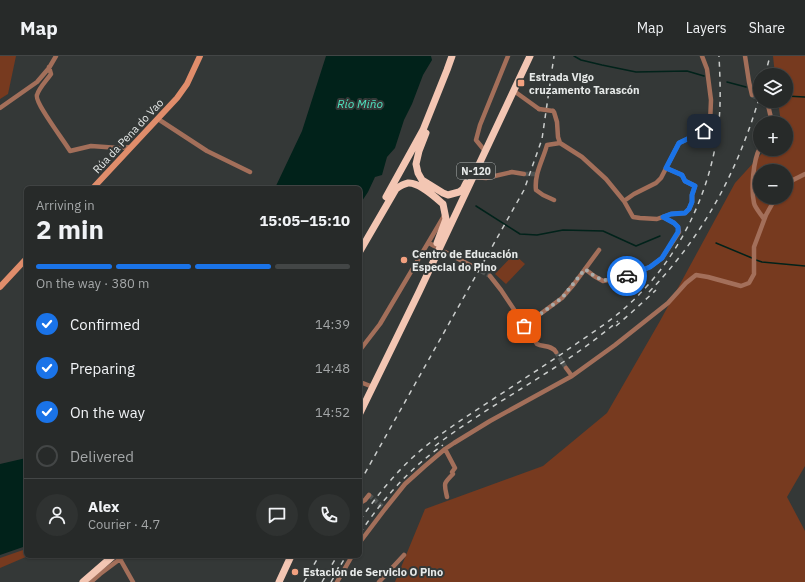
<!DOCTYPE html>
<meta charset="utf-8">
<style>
:root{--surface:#272a29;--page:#2f3231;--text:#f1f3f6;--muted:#a4a7a8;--line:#434646;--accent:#1a73e8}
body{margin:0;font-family:"IBM Plex Sans",sans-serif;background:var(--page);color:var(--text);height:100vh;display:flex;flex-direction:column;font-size:15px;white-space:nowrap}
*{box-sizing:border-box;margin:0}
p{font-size:13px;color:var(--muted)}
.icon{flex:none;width:22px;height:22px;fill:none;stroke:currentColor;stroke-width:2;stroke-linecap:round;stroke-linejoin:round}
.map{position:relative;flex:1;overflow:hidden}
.details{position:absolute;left:24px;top:130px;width:338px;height:372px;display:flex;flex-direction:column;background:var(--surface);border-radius:6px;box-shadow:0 1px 3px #0004,0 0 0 1px var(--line)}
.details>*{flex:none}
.controls{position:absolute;left:753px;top:12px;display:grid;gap:8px}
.controls a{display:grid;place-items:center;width:40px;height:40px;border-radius:50%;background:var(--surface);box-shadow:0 1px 3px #0004,0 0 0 1px var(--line);font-size:20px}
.pin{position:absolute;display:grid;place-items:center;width:34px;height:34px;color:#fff;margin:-17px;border-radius:8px;box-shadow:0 2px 6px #0006}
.courier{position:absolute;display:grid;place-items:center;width:40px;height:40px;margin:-20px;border:3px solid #1a73e8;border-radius:50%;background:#fff;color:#222;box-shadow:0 1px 5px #0007}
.head em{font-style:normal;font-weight:700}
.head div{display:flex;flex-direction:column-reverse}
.head{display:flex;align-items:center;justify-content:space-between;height:68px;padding:0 12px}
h1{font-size:26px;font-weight:700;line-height:30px}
.bar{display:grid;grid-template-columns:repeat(4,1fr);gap:6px 4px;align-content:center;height:48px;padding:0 12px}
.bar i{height:5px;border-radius:3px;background:var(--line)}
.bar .selected{background:var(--accent)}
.bar p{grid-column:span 4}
.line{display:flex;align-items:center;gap:10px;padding:0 12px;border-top:1px solid var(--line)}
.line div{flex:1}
.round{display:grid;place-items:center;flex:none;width:42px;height:42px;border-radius:21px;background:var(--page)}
ol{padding:0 12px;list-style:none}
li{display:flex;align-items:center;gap:12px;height:44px}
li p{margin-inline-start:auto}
li .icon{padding:4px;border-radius:50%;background:var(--accent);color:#fff;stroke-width:4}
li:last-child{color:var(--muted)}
li i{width:22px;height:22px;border:2px solid var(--line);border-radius:50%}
header{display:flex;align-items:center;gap:24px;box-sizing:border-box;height:56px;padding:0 20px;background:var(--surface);border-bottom:1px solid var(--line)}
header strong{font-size:19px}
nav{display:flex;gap:22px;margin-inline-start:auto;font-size:14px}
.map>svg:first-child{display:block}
.green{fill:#773a1f;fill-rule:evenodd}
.water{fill:#01221a}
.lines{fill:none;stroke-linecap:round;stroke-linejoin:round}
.stream{stroke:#01221a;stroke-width:1.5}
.minor-tunnel{stroke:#4f5352;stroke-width:4.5;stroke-dasharray:4.5 2;stroke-linecap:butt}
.minor{stroke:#a36f5a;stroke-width:4.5}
.secondary{stroke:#e08d6b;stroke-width:6}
.trunk{stroke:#f3c6b3;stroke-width:7}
.rail{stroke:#cacdcc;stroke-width:1.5;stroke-dasharray:5 5;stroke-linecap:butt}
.minor-bridge{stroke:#a36f5a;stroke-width:4.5}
.done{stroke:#a8acab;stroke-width:4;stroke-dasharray:0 7.2}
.route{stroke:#1a73e8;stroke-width:5}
.poi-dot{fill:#f2a07f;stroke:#343837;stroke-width:1.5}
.labels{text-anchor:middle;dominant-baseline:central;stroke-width:4;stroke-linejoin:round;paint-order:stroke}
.shield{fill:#343837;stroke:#b1b5b4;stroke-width:1}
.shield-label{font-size:10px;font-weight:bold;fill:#e7eae9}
.poi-label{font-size:11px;font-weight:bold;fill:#e7eae9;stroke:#343837;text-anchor:start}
.street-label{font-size:11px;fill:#e7eae9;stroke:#343837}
.water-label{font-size:12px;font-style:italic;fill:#4ee1be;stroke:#343837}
</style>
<header>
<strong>Map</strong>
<nav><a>Map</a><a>Layers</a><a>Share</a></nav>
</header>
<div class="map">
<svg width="805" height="526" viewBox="0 0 805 526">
<rect width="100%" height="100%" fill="#343837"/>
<!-- green -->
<path class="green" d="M 0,0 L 16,0 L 8,38 L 0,43 Z
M 773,0 L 805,0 L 805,410 L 787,441 L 805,475 L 805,526 L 395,526 L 425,453 L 543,410 L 607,357 L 660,265 L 735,127 L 766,93 L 786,93 L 786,67 L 781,67 L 778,45 L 786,45 L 786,19 L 775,19 ZM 760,115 L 786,115 L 786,141 L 760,141 Z
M 514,198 L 525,208 L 506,228 L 495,218 Z
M 26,493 L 26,500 L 28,500 L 0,512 L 0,502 Z"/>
<!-- water -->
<path class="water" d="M 326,0 L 431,0 L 432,4 L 423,19 L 412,48 L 404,64 L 395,92 L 387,101 L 382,119 L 375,121 L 368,136 L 360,148 L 360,132 L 275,132 L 302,75 Z
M 26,402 L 26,490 L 0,499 L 0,408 Z"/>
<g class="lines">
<!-- stream -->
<path class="stream" d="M 574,0 L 581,4 L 602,9 L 636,16 L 687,15 L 704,20
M 727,26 L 746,31
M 754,33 L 760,34
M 786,40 L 805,41
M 476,150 L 520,178 L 537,179 L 563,174 L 603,175 L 636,190 L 660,180
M 716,187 L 752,202
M 756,204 L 762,206 L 805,210"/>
<!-- minor-tunnel -->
<path class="minor-tunnel" d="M 752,39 L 760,44
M 762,45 L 768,49
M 524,118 L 537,118
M 470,209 L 490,220
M 556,296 L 566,312
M 369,439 L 385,453"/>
<!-- minor -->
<path class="minor" d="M 745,0 L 749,26 L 752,39
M 49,11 L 51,18 C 47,24 39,32 37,39 C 34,46 65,86 70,95 L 91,90 L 119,92 L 131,91
M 514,35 L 539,53
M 768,49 L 771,62 L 770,67
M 0,52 L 37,26 L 49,12 L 56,0
M 553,55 L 554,56 L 557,66 L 558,81 L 560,87 L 582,101 L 606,123 L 624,145 L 633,161 L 640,162 L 657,163 L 671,158 L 685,157 L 689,153 L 692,146 L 692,139 L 695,130 L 685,125 L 682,119 L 666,112
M 158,63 L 207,95 L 250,116
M 760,92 C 753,104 751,133 754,147 C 755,152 761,158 764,163
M 485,95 L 476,84 L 480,69 L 508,0
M 473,121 L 486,122 L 512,116 L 524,118
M 786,130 L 793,124 L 805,118
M 554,144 L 543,139 L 536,134 C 534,118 543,104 547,89 L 560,87
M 624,145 L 634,138 L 656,127 L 661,122 L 679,87 L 704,75 L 710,68 L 711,44 L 707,13 L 702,0
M 429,187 L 436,191
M 445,196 L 470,209
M 585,213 L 594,220 L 603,225 L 613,223 L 634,218 L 650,211 L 662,202 L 679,176 L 678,171 L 674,167 L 663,161
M 490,220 L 501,234 L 537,288 C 543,291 552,289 556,296
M 524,270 L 562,242 L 574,228 L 599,194
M 360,294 L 380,268 L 444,160
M 566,312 L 572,320
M 360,326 L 373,331
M 445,393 L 455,412 L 452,416 L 453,418 C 443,428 444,427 447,441
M 360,447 L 365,444 L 369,439
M 360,486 L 385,453 L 405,428 L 425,410 L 445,393 L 454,387 L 490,365 L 572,320 L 615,289 L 668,247 L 686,227 L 696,219 L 708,221 L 741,230 L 749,227 L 754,218 L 754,191 L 766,159 L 776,141
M 120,503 L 133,526
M 91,526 L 100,518 L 124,500
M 337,526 L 352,500
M 379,526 L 404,499"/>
<!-- secondary -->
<path class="secondary" d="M 93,132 L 177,42 L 187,28 L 200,0
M 0,231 L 26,203"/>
<!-- trunk -->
<path class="trunk" d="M 426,77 L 419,95 L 416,108 L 418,117 L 422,124 L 443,137 L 448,139 L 459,136 L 463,133 L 466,127
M 386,141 L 423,74 L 447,14 L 452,0
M 360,195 L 396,133 C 400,130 403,128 408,127 C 419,126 435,141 443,148 L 446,163 L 437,187
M 360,357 L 419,236 L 530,0
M 83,526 L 113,500
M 279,526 L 291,500"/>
<!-- rail -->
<path class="rail" d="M 765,19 L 770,0
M 649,236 C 704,179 738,115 760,39
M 616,270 L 632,256 L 656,234
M 435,390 C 473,361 514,338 554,312 C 576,298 598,282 618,265
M 360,426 L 524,134 L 542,83 L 554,0
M 360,464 C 376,441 392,421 412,402 C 435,381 461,364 487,347 C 513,330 538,314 563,297 C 584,282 607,268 626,251 C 679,204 712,135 719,65 C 721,44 720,21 719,0
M 360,477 C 383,443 409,413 443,389
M 304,526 L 319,500
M 322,526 L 337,500
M 331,526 L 346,500"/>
<!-- minor-bridge -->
<path class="minor-bridge" d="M 539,53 L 553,55"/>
</g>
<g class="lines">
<!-- done -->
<path class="done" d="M 524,270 L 562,242 L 585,213 C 603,227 605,226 627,220"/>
<!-- route -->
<path class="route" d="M 627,220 L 650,211 L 662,202 L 678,176 L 678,171 L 674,167 L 663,161 L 671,158 L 685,157 L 689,153 L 692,146 L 692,139 L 695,130 L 685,125 L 682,119 L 666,112 L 679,87 L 704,75"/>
</g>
<!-- markers -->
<g class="poi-dot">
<rect x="517" y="23" width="8" height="8" rx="2"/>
<circle cx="404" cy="204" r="4"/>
<circle cx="295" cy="516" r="4"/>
</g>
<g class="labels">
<!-- shield labels -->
<rect class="shield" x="457" y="107" width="38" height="16" rx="3"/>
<g class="shield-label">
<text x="476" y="115">N-120</text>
</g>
<!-- poi labels -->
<g class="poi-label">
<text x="529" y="21">Estrada Vigo<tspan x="529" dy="13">cruzamento Tarascón</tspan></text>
<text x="412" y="198">Centro de Educación<tspan x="412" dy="13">Especial do Pino</tspan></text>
<text x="303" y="516">Estación de Servicio O Pino</text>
</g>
<!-- street labels -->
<g class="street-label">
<text transform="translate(128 80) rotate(-47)">Rúa da Pena do Vao</text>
</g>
<!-- water labels -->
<g class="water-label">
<text x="360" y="47">Río Miño</text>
</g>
</g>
</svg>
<div class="controls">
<a><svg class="icon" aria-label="layers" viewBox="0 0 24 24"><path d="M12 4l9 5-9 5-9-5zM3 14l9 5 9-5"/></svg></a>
<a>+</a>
<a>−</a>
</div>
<div class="pin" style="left:524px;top:270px;background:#ea580c"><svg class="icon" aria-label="bag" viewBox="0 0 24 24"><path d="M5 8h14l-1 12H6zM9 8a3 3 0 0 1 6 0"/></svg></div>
<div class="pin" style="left:704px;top:75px;background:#1f2937"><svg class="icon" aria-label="home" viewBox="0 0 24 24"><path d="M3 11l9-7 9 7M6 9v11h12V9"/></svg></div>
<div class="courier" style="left:627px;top:220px"><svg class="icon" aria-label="car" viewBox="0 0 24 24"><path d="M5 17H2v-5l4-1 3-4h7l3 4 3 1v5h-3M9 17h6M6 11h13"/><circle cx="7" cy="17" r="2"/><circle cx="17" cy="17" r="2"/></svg></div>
<section class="details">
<div class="head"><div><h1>2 min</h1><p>Arriving in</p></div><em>15:05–15:10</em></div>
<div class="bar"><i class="selected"></i><i class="selected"></i><i class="selected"></i><i></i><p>On the way · 380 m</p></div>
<ol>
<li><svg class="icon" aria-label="check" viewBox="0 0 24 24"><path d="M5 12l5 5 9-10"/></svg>Confirmed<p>14:39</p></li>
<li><svg class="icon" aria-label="check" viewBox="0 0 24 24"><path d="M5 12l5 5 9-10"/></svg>Preparing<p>14:48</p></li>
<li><svg class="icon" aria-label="check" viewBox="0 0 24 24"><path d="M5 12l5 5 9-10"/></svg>On the way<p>14:52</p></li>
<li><i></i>Delivered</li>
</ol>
<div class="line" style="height:72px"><a class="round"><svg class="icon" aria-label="person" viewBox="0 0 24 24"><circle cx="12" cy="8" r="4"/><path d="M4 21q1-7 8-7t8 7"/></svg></a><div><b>Alex</b><p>Courier · 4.7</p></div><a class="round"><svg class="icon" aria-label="chat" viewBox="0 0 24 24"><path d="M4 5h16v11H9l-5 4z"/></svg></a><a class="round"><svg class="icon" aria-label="phone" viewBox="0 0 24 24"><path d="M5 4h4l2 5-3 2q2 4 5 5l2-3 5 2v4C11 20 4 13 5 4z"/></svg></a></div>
</section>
</div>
